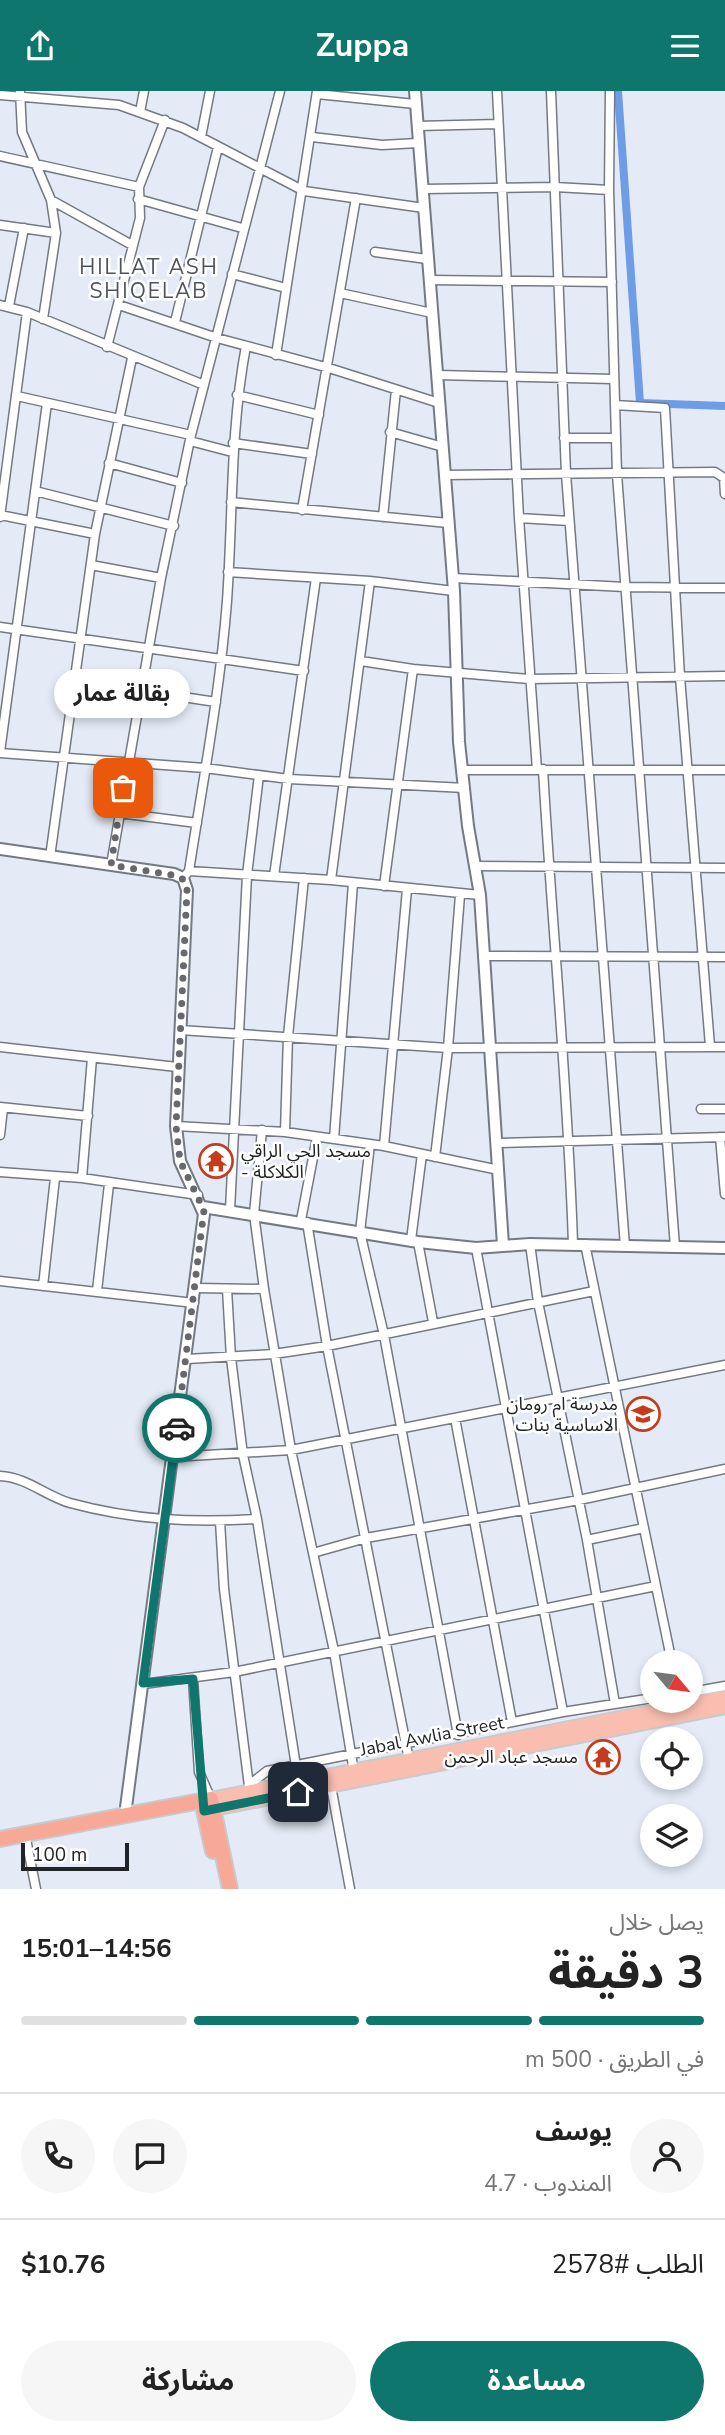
<!DOCTYPE html>
<html lang="ar">
<meta charset="utf-8">
<style>
:root{--surface:#fff;--page:#f6f6f6;--text:#222;--muted:#767676;--line:#e0e0e0;--accent:#0f766e}
body{margin:0;font-family:"Nunito Sans","Noto Sans Arabic",sans-serif;background:var(--page);color:var(--text);direction:rtl;height:100vh;display:flex;flex-direction:column;font-size:26px;white-space:nowrap}
*{box-sizing:border-box;margin:0}
p{font-size:23px;color:var(--muted)}
.icon{flex:none;width:38px;height:38px;fill:none;stroke:currentColor;stroke-width:2;stroke-linecap:round;stroke-linejoin:round}
.map{position:relative;height:1798px;overflow:hidden;direction:ltr}
.side{display:flex;flex-direction:column;background:var(--surface);flex:1}
.side>*{flex:none}
.needle{width:46px;rotate:119deg}
.fabs{position:absolute;left:640px;top:1559px;display:grid;gap:14px}
.fabs a{display:grid;place-items:center;width:63px;height:63px;border-radius:50%;background:var(--surface);box-shadow:0 4px 10px #0003;font-size:35px}
.scale{position:absolute;left:21px;bottom:18px;width:108px;box-sizing:border-box;padding-left:7px;border:4px solid #202327;border-top:0;font-size:19px;line-height:24px;white-space:nowrap;color:#202327;-webkit-text-stroke:5px #fff;paint-order:stroke}
.pin{position:absolute;display:grid;place-items:center;width:60px;height:60px;color:#fff;margin:-30px;border-radius:14px;box-shadow:0 4px 10px #0006}
.courier{position:absolute;display:grid;place-items:center;width:70px;height:70px;margin:-35px;border:5px solid #0f766e;border-radius:50%;background:#fff;color:#222;box-shadow:0 2px 9px #0007}
.bubble{position:absolute;height:49px;border-radius:24px;background:var(--surface);box-shadow:0 4px 10px #0003;font-size:23px;font-weight:700;line-height:49px;text-align:center;direction:rtl}
.overview em{font-style:normal;font-weight:700}
.overview div{display:flex;flex-direction:column-reverse}
.overview{display:flex;align-items:center;justify-content:space-between;height:119px;padding:0 21px}
h1{font-size:46px;font-weight:700;line-height:52px}
.bar{display:grid;grid-template-columns:repeat(4,1fr);gap:10px 7px;align-content:center;height:84px;padding:0 21px}
.bar i{height:9px;border-radius:5px;background:var(--line)}
.bar .active{background:var(--accent)}
.bar p{grid-column:span 4}
.line{display:flex;align-items:center;gap:18px;padding:0 21px;border-top:2px solid var(--line)}
.line div{flex:1}
.round{display:grid;place-items:center;flex:none;width:74px;height:74px;border-radius:37px;background:var(--page)}
.action{display:flex;gap:14px;margin-top:auto;padding:14px 21px}
.action a{flex:1;height:80px;border-radius:42px;background:var(--accent);color:#fff;font-size:28px;font-weight:700;line-height:80px;text-align:center}
.action a+a{background:var(--page);color:var(--text)}
header{display:flex;justify-content:space-between;align-items:center;height:91px;padding:0 21px;background:var(--accent);color:#fff;font-size:32px;font-weight:700}
.map>svg:first-child{display:block}
.lines{fill:none;stroke-linecap:round;stroke-linejoin:round}
.canal{stroke:#6d9de6;stroke-width:8}
.minor-casing{stroke:#737a83;stroke-width:11}
.tertiary-casing{stroke:#737a83;stroke-width:14}
.primary-casing{stroke:#c9cacb;stroke-width:16}
.trunk-casing{stroke:#c9cacb;stroke-width:18}
.minor{stroke:#fff;stroke-width:8}
.tertiary{stroke:#fff;stroke-width:10}
.primary{stroke:#fabeb0;stroke-width:12}
.trunk{stroke:#f8a896;stroke-width:14}
.done{stroke:#65696f;stroke-width:7;stroke-dasharray:0 12.6}
.route{stroke:#0f766e;stroke-width:9}
.labels{text-anchor:middle;dominant-baseline:central;stroke-width:5;stroke-linejoin:round;paint-order:stroke}
.poi-label{font-size:18px;fill:#202327;stroke:#fff;text-anchor:end}
.street-label{font-size:18px;fill:#202327;stroke:#fff}
.quarter-label{font-size:21px;letter-spacing:2px;fill:#4f555e;stroke:#fff}
</style>
<header><svg class="icon" aria-label="menu" viewBox="0 0 24 24"><path d="M4 6h16M4 12h16M4 18h16"/></svg>Zuppa<svg class="icon" aria-label="share" viewBox="0 0 24 24"><path d="M12 15V3M7 8l5-5 5 5M5 13v7h14v-7"/></svg></header>
<div class="map">
<svg width="725" height="1798" viewBox="0 0 725 1798">
<rect width="100%" height="100%" fill="#e4ebf6"/>
<g class="lines">
<!-- canal -->
<path class="canal" d="M 618,0 L 640,312 L 725,315"/>
<!-- minor casing -->
<g class="minor-casing">
<path id="minor" d="M 20,0 L 22,41 L 51,109 L 56,142 L 43,228
M 497,0 L 519,427 L 537,679
M 551,0 L 566,383 L 625,1155
M 610,0 L 609,99 L 617,383 L 675,1156
M 317,3 L 415,13
M 0,4 L 119,14 L 183,37 L 304,100 L 424,117
M 140,21 L 144,0
M 417,35 L 498,33
M 201,46 L 210,0
M 312,46 L 382,54 L 418,52
M 0,65 L 139,96
M 423,98 L 555,96 L 609,99
M 138,108 L 242,137
M 51,109 L 132,154
M 0,134 L 56,142
M 375,161 L 427,168
M 232,183 L 286,197
M 429,189 L 612,191
M 340,202 L 432,222
M 0,214 L 27,221 L 204,294
M 119,214 L 217,247 L 329,277 L 439,312
M 9,215 L 24,137
M 175,231 L 218,56
M 107,256 L 140,127 L 139,96 L 165,29
M 276,264 L 317,0
M 437,284 L 613,288
M 237,304 L 319,324
M 17,305 L 191,344
M 615,314 L 665,317 L 680,586 L 710,955
M 390,341 L 443,356
M 564,347 L 616,347
M 190,350 L 232,361
M 233,352 L 312,363
M 109,372 L 182,392
M 445,384 L 715,381 L 724,387 L 725,403
M 35,400 L 174,435
M 231,411 L 448,432
M 302,419 L 356,107
M 0,424 L 95,443
M 0,426 L 27,221
M 383,426 L 396,299
M 519,427 L 569,430
M 91,474 L 161,487
M 228,481 L 370,490 L 454,500
M 453,487 L 625,496 L 725,497
M 0,536 L 304,580
M 361,570 L 413,578
M 143,600 L 216,611
M 0,661 L 47,312
M 0,662 L 205,677 L 289,688 L 465,697
M 543,678 C 552,837 568,995 573,1153
M 463,679 L 725,679
M 119,722 L 197,732
M 50,766 L 95,443 L 132,267
M 111,774 L 161,487 L 191,344 L 280,0
M 475,775 L 725,777
M 189,780 L 331,789 L 480,804
M 274,785 L 316,487
M 183,787 L 189,780 C 203,690 220,601 227,510 C 233,425 230,340 246,255
M 331,789 L 370,490
M 384,795 L 413,578 L 529,588 L 725,585
M 483,865 L 725,866
M 180,939 L 448,957 L 725,956
M 0,956 L 177,976
M 0,1016 L 88,1025
M 701,1018 L 725,1018
M 176,1035 L 285,1041 L 384,1055 L 499,1079
M 262,1039 L 254,1123 L 264,1198 L 291,1359 L 334,1560 L 354,1681
M 285,1041 L 288,945 L 304,787
M 0,1044 L 3,1017
M 720,1046 L 725,1103
M 334,1048 L 353,792
M 498,1052 L 725,1046
M 370,1053 L 360,1141 L 384,1244 L 458,1644
M 384,1055 L 407,798
M 435,1066 L 448,957 L 460,804
M 0,1081 L 82,1087 L 198,1104
M 82,1087 L 92,967
M 230,1119 L 247,784 L 259,684
M 301,1129 L 317,1046
M 307,1131 L 327,1255 L 409,1669
M 411,1149 L 422,1063
M 418,1151 L 433,1231
M 530,1153 L 538,1211 L 587,1449 L 615,1613
M 585,1153 L 672,1572
M 476,1157 L 563,1621
M 0,1190 L 194,1212
M 43,1195 L 55,1087
M 196,1197 L 264,1198
M 227,1198 L 231,1267 L 243,1364 L 257,1428 L 296,1675
M 97,1200 L 109,1093
M 187,1268 L 274,1263 L 327,1255 L 594,1200
M 455,1327 L 512,1631
M 173,1366 L 291,1359 L 725,1274
M 0,1385 C 26,1386 46,1405 70,1412 C 133,1429 192,1432 257,1428
M 220,1430 L 224,1498 L 249,1695
M 587,1449 L 644,1437
M 313,1462 L 366,1447 L 579,1409 L 725,1378
M 193,1588 L 199,1681 L 211,1708
M 143,1593 L 234,1581 L 656,1495
M 691,1601 L 725,1595
M 249,1694 L 267,1680 L 563,1621 L 653,1607
M 331,1695 L 350,1798
M 25,1743 L 36,1798"/>
</g>
<!-- tertiary casing -->
<g class="tertiary-casing">
<path id="tertiary" d="M 415,0 L 454,500 L 459,651 L 468,735 L 480,804 L 503,1154
M 0,758 L 174,783 L 183,787 L 187,799 L 176,1035 L 180,1070 L 204,1123 L 125,1724
M 203,1116 L 418,1151 L 476,1157 L 530,1153 L 725,1157"/>
</g>
<!-- primary casing -->
<g class="primary-casing">
<path id="primary" d="M 211,1708 L 725,1606
M 214,1718 L 725,1616"/>
</g>
<!-- trunk casing -->
<g class="trunk-casing">
<path id="trunk" d="M 202,1710 L 213,1760
M 0,1748 L 211,1708 L 230,1798"/>
</g>
<!-- minor -->
<use href="#minor" class="minor"/>
<!-- tertiary -->
<use href="#tertiary" class="tertiary"/>
<!-- primary -->
<use href="#primary" class="primary"/>
<!-- trunk -->
<use href="#trunk" class="trunk"/>
</g>
<g class="lines">
<!-- done -->
<path class="done" d="M 123,697 L 111,774 L 178,785 L 185,790 L 187,799 L 176,1035 L 180,1070 L 204,1119 L 177,1337"/>
<!-- route -->
<path class="route" d="M 177,1337 L 143,1592 L 193,1588 L 204,1720 L 298,1701"/>
</g>
<!-- icons -->
<defs>
<g id="temple-ring" transform="scale(1.75)"><circle r="9.5" fill="#fff" stroke="#c53b1d" stroke-width="1.5"/><path d="M0-6L5-2H3V0L6.5 2.5H4V6H1.5V3h-3V6H-4V2.5H-6.5L-3 0V-2H-5Z" fill="#c53b1d"/></g>
<g id="school-ring" transform="scale(1.75)"><circle r="9.5" fill="#fff" stroke="#c53b1d" stroke-width="1.5"/><path d="M0-5L7-2L0 1L-7-2ZM-4 1L0 2.5L4 1V4Q0 6-4 4Z" fill="#c53b1d"/></g>
</defs>
<g fill-rule="evenodd">
<use href="#temple-ring" x="216" y="1070"/>
<use href="#school-ring" x="643" y="1323"/>
<use href="#temple-ring" x="603" y="1666"/>
</g>
<g class="labels">
<!-- poi labels -->
<g class="poi-label">
<text x="241" y="1060" text-anchor="start">مسجد الحي الراقي<tspan x="241" dy="21">- الكلاكلة</tspan></text>
<text x="618" y="1313">مدرسة ام رومان<tspan x="618" dy="21">الاساسية بنات</tspan></text>
<text x="578" y="1666">مسجد عباد الرحمن</text>
</g>
<!-- street labels -->
<g class="street-label">
<text transform="translate(432 1645) rotate(-11)">Jabal Awlia Street</text>
</g>
<!-- quarter labels -->
<g class="quarter-label">
<text x="149" y="176">HILLAT ASH<tspan x="149" dy="24">SHIQELAB</tspan></text>
</g>
</g>
</svg>
<div class="fabs">
<a><svg class="needle" viewBox="-14 -14 28 28"><path d="M0-13l5 13h-10z" fill="#e53935"/><path d="M0 13l5-13h-10z" fill="#767676"/></svg></a>
<a><svg class="icon" aria-label="locate" viewBox="0 0 24 24"><circle cx="12" cy="12" r="6"/><path d="M12 2v4M12 18v4M2 12h4M18 12h4"/></svg></a>
<a><svg class="icon" aria-label="layers" viewBox="0 0 24 24"><path d="M12 4l9 5-9 5-9-5zM3 14l9 5 9-5"/></svg></a>
</div>
<div class="scale">100 m</div>
<div class="pin" style="left:123px;top:697px;background:#ea580c"><svg class="icon" aria-label="bag" viewBox="0 0 24 24"><path d="M5 8h14l-1 12H6zM9 8a3 3 0 0 1 6 0"/></svg></div>
<div class="pin" style="left:298px;top:1701px;background:#1f2937"><svg class="icon" aria-label="home" viewBox="0 0 24 24"><path d="M3 11l9-7 9 7M6 9v11h12V9"/></svg></div>
<div class="courier" style="left:177px;top:1337px"><svg class="icon" aria-label="car" viewBox="0 0 24 24"><path d="M5 17H2v-5l4-1 3-4h7l3 4 3 1v5h-3M9 17h6M6 11h13"/><circle cx="7" cy="17" r="2"/><circle cx="17" cy="17" r="2"/></svg></div>
<div class="bubble" style="left:54px;top:578px;width:136px">بقالة عمار</div>
</div>
<section class="side">
<div class="overview"><div><h1>3 دقيقة</h1><p>يصل خلال</p></div><em>14:56–15:01</em></div>
<div class="bar"><i class="active"></i><i class="active"></i><i class="active"></i><i></i><p>في الطريق · 500 m</p></div>
<div class="line" style="height:126px"><a class="round"><svg class="icon" aria-label="person" viewBox="0 0 24 24"><circle cx="12" cy="8" r="4"/><path d="M4 21q1-7 8-7t8 7"/></svg></a><div><b>يوسف</b><p>المندوب · 4.7</p></div><a class="round"><svg class="icon" aria-label="chat" viewBox="0 0 24 24"><path d="M4 5h16v11H9l-5 4z"/></svg></a><a class="round"><svg class="icon" aria-label="phone" viewBox="0 0 24 24"><path d="M5 4h4l2 5-3 2q2 4 5 5l2-3 5 2v4C11 20 4 13 5 4z"/></svg></a></div>
<div class="line" style="height:91px"><div>الطلب #2578</div><b>$10.76</b></div>
<div class="action"><a>مساعدة</a><a>مشاركة</a></div>
</section>
